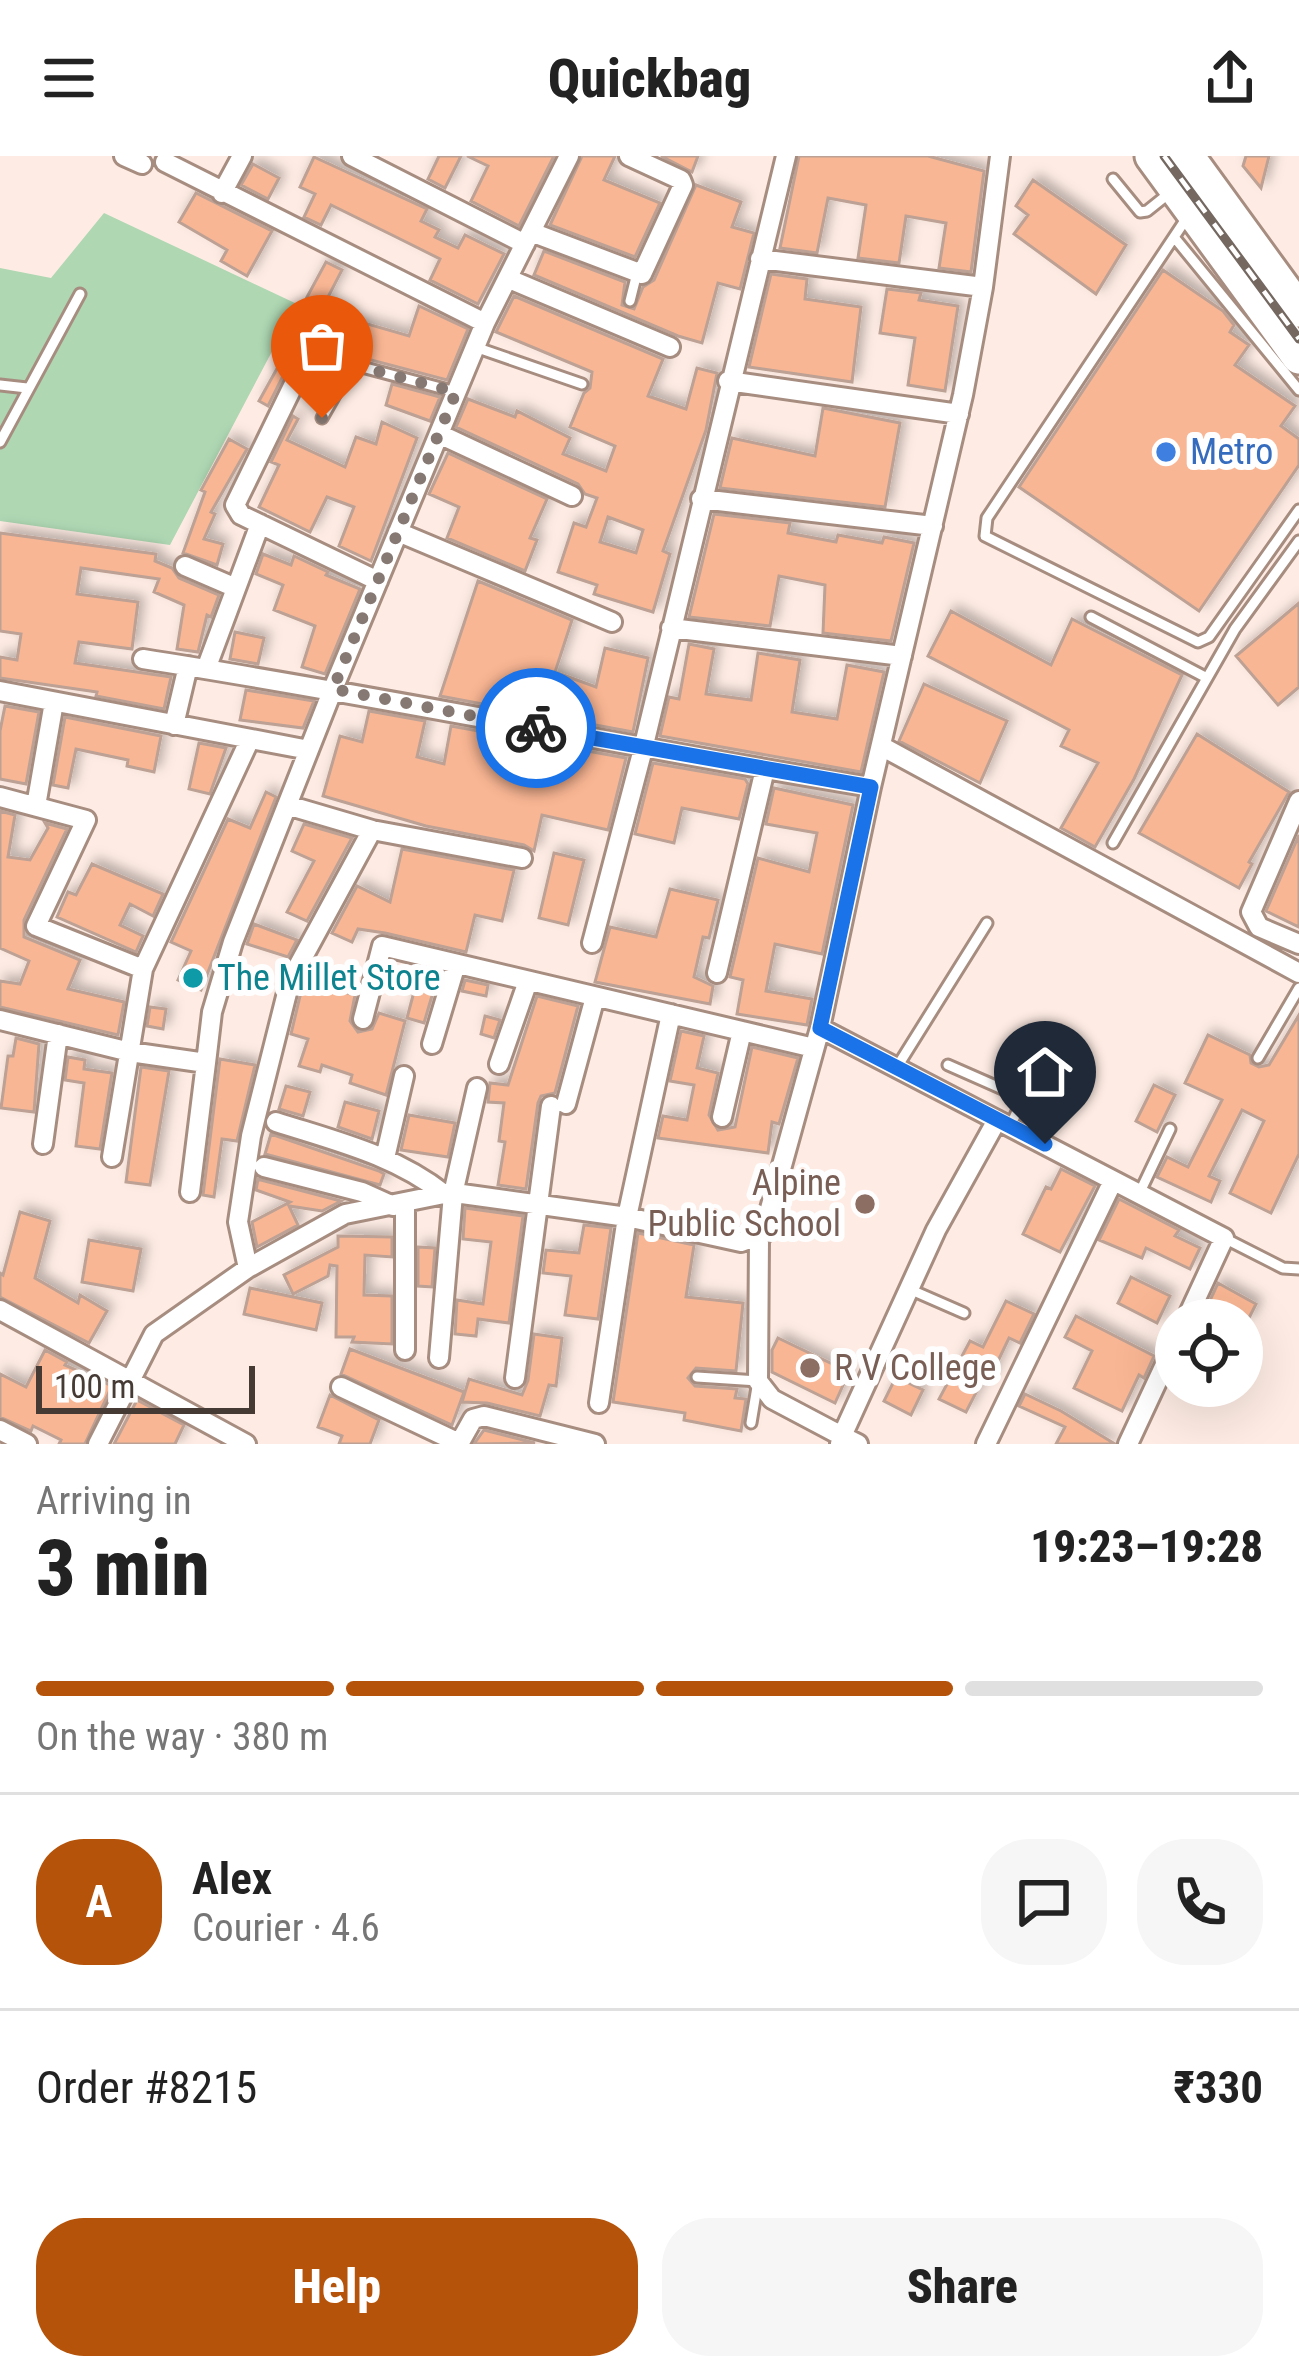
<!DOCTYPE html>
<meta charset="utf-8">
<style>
:root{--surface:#fff;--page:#f6f6f6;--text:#222;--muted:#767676;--line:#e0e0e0;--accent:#b45309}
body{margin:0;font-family:"Roboto Condensed",sans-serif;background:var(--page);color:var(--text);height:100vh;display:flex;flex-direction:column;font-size:45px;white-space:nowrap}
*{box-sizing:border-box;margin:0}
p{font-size:39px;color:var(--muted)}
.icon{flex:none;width:66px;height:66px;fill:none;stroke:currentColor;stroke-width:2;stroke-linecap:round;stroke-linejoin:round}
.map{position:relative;height:1288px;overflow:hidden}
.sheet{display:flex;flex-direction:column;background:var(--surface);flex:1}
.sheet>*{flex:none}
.fabs{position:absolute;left:1155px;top:1143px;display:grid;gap:24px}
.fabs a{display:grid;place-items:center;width:108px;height:108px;border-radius:50%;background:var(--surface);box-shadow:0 12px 48px #0002;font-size:60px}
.scale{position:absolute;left:36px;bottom:30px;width:219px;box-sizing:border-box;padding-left:12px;border:6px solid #453a34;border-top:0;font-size:33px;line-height:42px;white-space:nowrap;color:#453a34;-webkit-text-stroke:9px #fefefe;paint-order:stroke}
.pin{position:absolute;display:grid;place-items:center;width:102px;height:102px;color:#fff;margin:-123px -51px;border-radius:50% 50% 50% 0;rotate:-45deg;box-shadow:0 0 12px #0007}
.pin .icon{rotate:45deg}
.courier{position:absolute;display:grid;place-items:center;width:120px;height:120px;margin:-60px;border:9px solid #1a73e8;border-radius:50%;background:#fff;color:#222;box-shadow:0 3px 15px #0007}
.headline em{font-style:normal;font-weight:800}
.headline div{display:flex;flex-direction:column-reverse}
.headline{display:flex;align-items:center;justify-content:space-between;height:204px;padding:0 36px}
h1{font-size:78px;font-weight:800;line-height:90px}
.bar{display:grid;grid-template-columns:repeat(4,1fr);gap:18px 12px;align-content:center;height:144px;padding:0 36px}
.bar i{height:15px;border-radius:9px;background:var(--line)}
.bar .selected{background:var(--accent)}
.bar p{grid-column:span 4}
.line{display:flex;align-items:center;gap:30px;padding:0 36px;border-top:3px solid var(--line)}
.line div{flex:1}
.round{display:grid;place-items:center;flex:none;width:126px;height:126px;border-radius:48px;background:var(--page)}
.cta{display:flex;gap:24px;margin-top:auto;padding:24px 36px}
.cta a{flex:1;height:138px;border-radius:48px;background:var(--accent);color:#fff;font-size:48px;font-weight:800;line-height:138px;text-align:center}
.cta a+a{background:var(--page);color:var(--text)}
header{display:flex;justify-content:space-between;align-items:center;height:156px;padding:0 36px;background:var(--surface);font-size:54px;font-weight:800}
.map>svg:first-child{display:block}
.green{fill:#aed7b2}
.building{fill:#f9b694;stroke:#bca194;stroke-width:3;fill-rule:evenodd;filter:url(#shadow)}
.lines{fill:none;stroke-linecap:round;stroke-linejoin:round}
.lane-casing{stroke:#a78d80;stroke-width:15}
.street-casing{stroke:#a78d80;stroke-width:24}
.highway-casing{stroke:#a78d80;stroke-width:39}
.lane{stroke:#fff;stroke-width:9}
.street{stroke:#fff;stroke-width:18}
.highway{stroke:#fff;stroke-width:33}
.rail-casing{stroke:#746861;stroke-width:9}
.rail{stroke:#fefefe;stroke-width:4.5;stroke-dasharray:14;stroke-linecap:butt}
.done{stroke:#867872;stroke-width:12;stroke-dasharray:0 21.6}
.route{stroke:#1a73e8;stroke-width:15}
.shop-dot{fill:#3f7fe0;stroke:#fefefe;stroke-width:4.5}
.culture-dot{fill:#0f9aa8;stroke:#fefefe;stroke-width:4.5}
.education-dot{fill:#8d6e63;stroke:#fefefe;stroke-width:4.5}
.labels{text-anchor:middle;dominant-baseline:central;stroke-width:12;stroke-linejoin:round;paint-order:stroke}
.shop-label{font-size:36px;fill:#366cbe;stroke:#fefefe;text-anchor:start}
.culture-label{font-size:36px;fill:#0d838f;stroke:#fefefe;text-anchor:start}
.education-label{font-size:36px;fill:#785e54;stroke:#fefefe;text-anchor:end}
</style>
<header><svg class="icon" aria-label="menu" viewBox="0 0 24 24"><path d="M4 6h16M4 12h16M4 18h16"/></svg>Quickbag<svg class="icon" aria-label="share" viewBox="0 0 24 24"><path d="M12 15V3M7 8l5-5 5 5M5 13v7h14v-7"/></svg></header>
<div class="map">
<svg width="1299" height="1288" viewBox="0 0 1299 1288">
<defs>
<filter id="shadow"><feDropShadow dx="5.5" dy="-5.5" stdDeviation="6" flood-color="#0004"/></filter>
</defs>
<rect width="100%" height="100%" fill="#feece4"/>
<!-- green -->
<path class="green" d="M 104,57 L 297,148 L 170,389 L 0,365 L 0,112 L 51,122 Z"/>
<!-- building -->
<path class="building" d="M 439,0 L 461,0 L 445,32 L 428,23 Z
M 467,0 L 554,0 L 519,70 L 471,45 L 488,10 Z
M 582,0 L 615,0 L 604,24 L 660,47 L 635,101 L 550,69 Z
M 661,0 L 698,0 L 692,16 Z
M 799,0 L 928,0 L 984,15 L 971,116 L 939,112 L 946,67 L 906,60 L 899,107 L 858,102 L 866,49 L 828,42 L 817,97 L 780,92 Z
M 1246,0 L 1269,0 L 1261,32 L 1243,10 Z
M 314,1 L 427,53 L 421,65 L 439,74 L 435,81 L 458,92 L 465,79 L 504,98 L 478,148 L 430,124 L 440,103 L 394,80 L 331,49 L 321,69 L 304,61 L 315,38 L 300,31 Z
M 253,8 L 279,22 L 268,43 L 241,29 Z
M 1033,24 L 1126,89 L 1096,138 L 1014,78 L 1028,59 L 1016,50 Z
M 696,29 L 741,46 L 732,71 L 754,77 L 740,133 L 718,127 L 702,187 L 678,180 L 534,119 L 544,95 L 625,126 L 622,149 L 634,153 L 643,131 L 654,124 Z
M 196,37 L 272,75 L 247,120 L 221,105 L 227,94 L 179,66 Z
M 326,106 L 342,114 L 326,145 L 320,147 L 307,141 Z
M 1163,114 L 1223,155 L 1234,169 L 1230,176 L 1249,189 L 1235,209 L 1295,250 L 1281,270 L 1299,283 L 1299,309 L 1199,455 L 1019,331 Z
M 771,118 L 807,123 L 805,143 L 861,151 L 852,226 L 749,211 Z
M 887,133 L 921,137 L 919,144 L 958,150 L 945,235 L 908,229 L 915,182 L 880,177 Z
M 514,140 L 663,203 L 648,240 L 686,253 L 697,212 L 717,217 L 706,274 L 663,395 L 670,398 L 653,456 L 594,438 L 597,429 L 558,416 L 574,367 L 586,371 L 597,342 L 585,338 L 578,328 L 456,271 L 468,243 L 515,261 L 517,255 L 570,282 L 563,298 L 606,315 L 615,290 L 570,271 L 584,237 L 590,232 L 592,216 L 496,176 ZM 608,361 L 643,374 L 636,397 L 600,386 Z
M 314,146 L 319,148 L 268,250 L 259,245 Z
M 419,150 L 468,173 L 447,224 L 337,195 L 311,244 L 303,240 L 339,167 L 358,177 L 361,166 L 409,180 Z
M 392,228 L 440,241 L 430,265 L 386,249 Z
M 823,252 L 900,267 L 885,351 L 720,332 L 732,282 L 815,300 Z
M 293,260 L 298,263 L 287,284 L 345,311 L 356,281 L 376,288 L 382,266 L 417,282 L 371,405 L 339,390 L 354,351 L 327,341 L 310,376 L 259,351 L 279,309 L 271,306 Z
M 229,283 L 247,293 L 211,356 L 215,358 L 204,383 L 223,388 L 217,409 L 183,397 L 205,336 L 201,334 Z
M 448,297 L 547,343 L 530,382 L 537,384 L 525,415 L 447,382 L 459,351 L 429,338 Z
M 714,358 L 790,367 L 788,377 L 836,386 L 838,379 L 882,387 L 884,381 L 914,387 L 891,485 L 823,477 L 825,429 L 779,420 L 770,470 L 689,461 Z
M 0,377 L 156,398 L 155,405 L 172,412 L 179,422 L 219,439 L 211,461 L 207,459 L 198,496 L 177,493 L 184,449 L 154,436 L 159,423 L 81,412 L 77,438 L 138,446 L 132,493 L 79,486 L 75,507 L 171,521 L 164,553 L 96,540 L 97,536 L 0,522 L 0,501 L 17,504 L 21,478 L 0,475 Z
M 263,398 L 291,409 L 294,400 L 328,416 L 326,419 L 360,433 L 325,518 L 302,511 L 315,470 L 274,454 L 283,429 L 256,418 Z
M 478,425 L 572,464 L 555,516 L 596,531 L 605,492 L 648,502 L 633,576 L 440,540 Z
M 1299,447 L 1299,531 L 1278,549 L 1236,500 Z
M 951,455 L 1051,509 L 1072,463 L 1182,519 L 1134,623 L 1095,691 L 1061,672 L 1098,607 L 1061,590 L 1069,574 L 928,500 Z
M 235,476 L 264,482 L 258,508 L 230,503 Z
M 689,488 L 714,493 L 706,538 L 751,544 L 758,497 L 800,504 L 792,556 L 837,563 L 847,509 L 884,516 L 861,616 L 660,580 L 669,541 L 679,543 Z
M 924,528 L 1007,565 L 980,627 L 899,585 Z
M 246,534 L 314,545 L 303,572 L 240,564 Z
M 5,550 L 39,556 L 26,628 L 0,623 L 0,575 Z
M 369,555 L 425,565 L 417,601 L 444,608 L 451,570 L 626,602 L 608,674 L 542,659 L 534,695 L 524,689 L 426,670 L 323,640 L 340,580 L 362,586 Z
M 65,561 L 161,580 L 154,616 L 127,610 L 128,604 L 76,593 L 68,632 L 53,629 Z
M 1197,578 L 1289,636 L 1249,706 L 1252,708 L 1239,732 L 1139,677 Z
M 199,587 L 226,592 L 210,638 L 189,633 Z
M 653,607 L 745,623 L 748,628 L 739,663 L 682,652 L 674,687 L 635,678 Z
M 774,632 L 853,649 L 822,798 L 775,788 L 766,835 L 812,843 L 807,869 L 737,858 L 743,824 L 730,821 L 758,702 L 809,716 L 817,677 L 766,668 Z
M 266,636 L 276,641 L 201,834 L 178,824 L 191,795 L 171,786 L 228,663 L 250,672 Z
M 0,655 L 15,659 L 8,701 L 30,704 L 48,672 L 45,667 L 67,673 L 24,764 L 24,781 L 80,804 L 68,833 L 124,846 L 118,879 L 0,851 L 0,825 L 20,828 L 29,805 L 0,792 Z
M 304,668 L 352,682 L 307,765 L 287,756 L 314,705 L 292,695 Z
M 1299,679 L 1299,771 L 1266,755 Z
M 402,693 L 514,714 L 502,765 L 475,759 L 466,796 L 385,777 L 358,773 L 352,786 L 332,777 L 357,730 L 390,746 Z
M 554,697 L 584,704 L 568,769 L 539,762 Z
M 92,708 L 163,738 L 153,760 L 130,748 L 120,769 L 143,780 L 136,796 L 57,761 L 68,736 L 76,739 Z
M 670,733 L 718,744 L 709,782 L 703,781 L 694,821 L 713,830 L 710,848 L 595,826 L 610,771 L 656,781 Z
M 254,768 L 297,784 L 288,801 L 247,788 Z
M 310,821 L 329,832 L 355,839 L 350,865 L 358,876 L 372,873 L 379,857 L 405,865 L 386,939 L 350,927 L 352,919 L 322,909 L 320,916 L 299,910 L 308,883 L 291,878 L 301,836 Z
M 465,824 L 488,829 L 486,840 L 462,835 Z
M 416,828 L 434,833 L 424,867 L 407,862 Z
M 537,840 L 578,850 L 555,937 L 541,940 L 538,947 L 526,1033 L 498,1029 L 505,986 L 499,985 L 504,947 L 488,946 L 490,927 L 508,929 Z
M 150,851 L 166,853 L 163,873 L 147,870 Z
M 1299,859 L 1299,998 L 1271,1057 L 1230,1037 L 1264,965 L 1242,954 L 1209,1020 L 1220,1025 L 1211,1046 L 1157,1021 L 1167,1001 L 1188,1011 L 1222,944 L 1185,927 L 1208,879 L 1250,899 L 1251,907 L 1259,911 L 1269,909 Z
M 485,860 L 500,864 L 494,882 L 481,878 Z
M 681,875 L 704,880 L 697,912 L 718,917 L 709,959 L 718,974 L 735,971 L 752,891 L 798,902 L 779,968 L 772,966 L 768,997 L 658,982 L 663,960 L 687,964 L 694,929 L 670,925 Z
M 16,882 L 39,888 L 34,956 L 1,952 L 8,900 L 13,900 Z
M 68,901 L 85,904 L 84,913 L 112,917 L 100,993 L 76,990 L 84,927 L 65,924 Z
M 220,903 L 255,909 L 237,985 L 222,983 L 214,1041 L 203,1039 Z
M 141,911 L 169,915 L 150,1029 L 126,1026 Z
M 1154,929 L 1175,939 L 1157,976 L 1136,965 Z
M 286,930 L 310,936 L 303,960 L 279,953 Z
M 345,946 L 379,955 L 372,983 L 338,971 Z
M 409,959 L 455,967 L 448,1001 L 401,994 Z
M 271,978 L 379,1015 L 384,1018 L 380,1029 L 265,998 Z
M 1061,1013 L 1095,1030 L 1060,1096 L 1023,1078 L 1046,1031 L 1051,1033 Z
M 258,1023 L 261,1024 L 341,1045 L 322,1055 L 289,1050 L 298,1069 L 257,1091 L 252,1066 L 290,1046 L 256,1034 Z
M 1119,1043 L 1179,1074 L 1175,1080 L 1200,1092 L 1190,1113 L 1146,1092 L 1142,1102 L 1099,1084 Z
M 465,1052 L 523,1060 L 509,1167 L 478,1163 L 476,1180 L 455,1178 L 457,1144 L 483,1148 L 491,1086 L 463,1083 Z
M 20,1056 L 50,1065 L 35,1122 L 78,1147 L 80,1139 L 107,1155 L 89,1187 L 0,1141 L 0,1117 L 3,1119 Z
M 584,1069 L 611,1072 L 598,1163 L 565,1159 L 571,1120 L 543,1117 L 546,1094 L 579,1097 Z
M 638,1077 L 694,1089 L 686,1141 L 743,1147 L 736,1215 L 696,1212 L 688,1222 L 695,1230 L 737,1233 L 735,1242 L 746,1243 L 741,1275 L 684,1264 L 685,1257 L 613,1246 Z
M 338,1080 L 392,1081 L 392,1101 L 365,1099 L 364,1139 L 392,1140 L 392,1188 L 352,1186 L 354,1181 L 336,1181 L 337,1110 L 330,1109 L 328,1120 L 293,1138 L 284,1119 L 338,1091 Z
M 89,1084 L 141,1093 L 133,1135 L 82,1126 Z
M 418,1091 L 435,1092 L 432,1131 L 418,1130 Z
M 1131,1121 L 1170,1140 L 1157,1167 L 1118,1147 Z
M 1218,1127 L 1256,1148 L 1248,1164 L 1201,1164 Z
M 250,1132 L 322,1147 L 316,1174 L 244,1158 Z
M 1006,1145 L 1034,1158 L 1020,1187 L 1009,1182 L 987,1228 L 982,1225 L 966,1256 L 939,1243 L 970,1185 L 983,1191 Z
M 1076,1160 L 1154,1200 L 1144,1222 L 1139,1219 L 1122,1255 L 1074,1232 L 1092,1195 L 1065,1181 Z
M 534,1178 L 562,1182 L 556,1230 L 549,1229 L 540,1260 L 487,1247 L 462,1246 L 469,1223 L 522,1239 L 528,1224 Z
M 778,1182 L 849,1216 L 835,1247 L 772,1216 L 772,1194 Z
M 350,1193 L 464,1236 L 452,1269 L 341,1218 Z
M 45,1194 L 67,1206 L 65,1209 L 112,1230 L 85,1288 L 59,1288 L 61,1284 L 33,1270 L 31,1275 L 0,1261 L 0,1218 L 26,1231 Z
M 896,1221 L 923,1234 L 911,1259 L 884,1245 Z
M 1025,1238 L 1061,1255 L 1115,1288 L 1056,1288 L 1065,1271 L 1019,1250 Z
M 330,1239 L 379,1264 L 370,1288 L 339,1288 L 342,1280 L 318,1271 Z
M 137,1244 L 184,1269 L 175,1288 L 114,1288 Z
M 484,1274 L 535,1287 L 474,1288 Z"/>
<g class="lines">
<!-- lane casing -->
<g class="lane-casing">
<path id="lane" d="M 1113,23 L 1140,56 L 1147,55 L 1172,35
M 1186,63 L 987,362 L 985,380 L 1198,486 L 1209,481 L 1299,354
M 1174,81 L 1299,234
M 630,145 L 637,117
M 475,191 L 582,228
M 0,229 L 27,232
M 322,262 L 347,218 L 358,210 L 456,236
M 0,286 L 80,138
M 1091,461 L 1207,522
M 1113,687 L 1235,473 L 1299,385
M 1258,902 L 1299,832
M 948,909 L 1023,942 L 1010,971
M 897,911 L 987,767
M 1023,942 L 1032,928 L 1061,912
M 1139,1038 L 1170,973
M 1224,1082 L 1283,1112 L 1299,1113
M 909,1133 L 964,1157
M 697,1221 L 758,1225 L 751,1267"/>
</g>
<!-- street casing -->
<g class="street-casing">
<path id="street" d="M 124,0 L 142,8
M 352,0 L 525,88
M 165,6 L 485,167
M 222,37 L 242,0
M 531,76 L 642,118 L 683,29 L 681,24 L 629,0
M 760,103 L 983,131
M 509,123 L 670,191
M 328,158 L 235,349 L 241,359 L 378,425
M 728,225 L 959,258
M 439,278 L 572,340
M 701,343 L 933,370
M 398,376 L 612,466
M 185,410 L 236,432
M 671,472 L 902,500
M 143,503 C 386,541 628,591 871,631
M 206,513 L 260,368
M 0,535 L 309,594
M 174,569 L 188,510
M 881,590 L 1299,817
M 0,641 L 86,664 L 36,770 L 143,813
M 1299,645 L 1251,756 L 1259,771 L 1299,788
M 287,649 L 372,674
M 36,650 L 54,546
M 592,787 L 643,593 L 786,0
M 717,817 L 765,613
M 363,863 L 382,790 L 814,892
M 0,864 L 130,896 L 206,907 L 212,856 L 233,786 L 333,533 L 485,167 L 569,0
M 820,872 L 1224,1082 L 1186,1164
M 432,888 L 456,808
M 499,908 L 528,825
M 566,948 L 595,841
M 722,961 L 742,875
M 276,966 C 335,985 395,999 444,1038
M 43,988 L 58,878
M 112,1001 L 143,813 L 250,583
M 385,1002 L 404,920
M 264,1011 L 362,1036 L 393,1050
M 190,1036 L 206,907
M 759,1082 L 758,1225 L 772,1243 L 842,1280 L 840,1288
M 248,1112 L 238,1066 L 251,980 L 290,825 L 372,674 L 522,702
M 0,1154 L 246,1288
M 405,1194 L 405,1048
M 439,1202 L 453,1038 L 477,932
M 515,1222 L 551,950
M 341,1231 L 459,1287
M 599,1247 L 627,1061 L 671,858
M 0,1274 L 27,1288
M 98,1288 L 154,1178 L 248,1112 L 345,1058 L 444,1038 L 462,1038 L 627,1061 L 741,1086 L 763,1078 L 820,872 L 871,631 L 963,239 L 983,131 L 1000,0
M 459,1288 L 473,1263 L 484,1260 L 595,1288
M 858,1288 L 842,1280 L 936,1074 L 997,964
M 986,1288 L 1113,1025
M 1128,1288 L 1176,1185"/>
</g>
<!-- highway casing -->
<g class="highway-casing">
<path id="highway" d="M 1152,0 L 1299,201
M 1187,0 L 1299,154"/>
</g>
<!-- lane -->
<use href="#lane" class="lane"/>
<!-- street -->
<use href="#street" class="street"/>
<!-- highway -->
<use href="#highway" class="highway"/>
<!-- rail casing -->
<g class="rail-casing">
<path id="rail" d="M 1164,0 L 1299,183"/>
</g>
<!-- rail -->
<use href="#rail" class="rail"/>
</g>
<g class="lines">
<!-- done -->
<path class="done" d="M 322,262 L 347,218 L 358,210 L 456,236 L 333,533 L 536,572"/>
<!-- route -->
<path class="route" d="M 536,572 L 871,631 L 820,872 L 1045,988"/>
</g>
<!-- markers -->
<circle class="shop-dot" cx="1166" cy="296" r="12"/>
<circle class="culture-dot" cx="193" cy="822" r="12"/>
<g class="education-dot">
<circle cx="865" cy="1048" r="12"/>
<circle cx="810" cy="1212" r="12"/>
</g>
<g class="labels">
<!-- shop labels -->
<g class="shop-label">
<text x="1190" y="296">Metro</text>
</g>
<!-- culture labels -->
<g class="culture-label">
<text x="217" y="822">The Millet Store</text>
</g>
<!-- education labels -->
<g class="education-label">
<text x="841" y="1027">Alpine<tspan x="841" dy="41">Public School</tspan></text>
<text x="834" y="1212" text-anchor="start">R V College</text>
</g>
</g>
</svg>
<div class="fabs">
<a><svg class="icon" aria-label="locate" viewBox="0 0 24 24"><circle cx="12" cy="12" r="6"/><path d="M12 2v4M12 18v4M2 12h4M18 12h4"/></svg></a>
</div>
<div class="scale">100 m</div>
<div class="pin" style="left:322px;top:262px;background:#ea580c"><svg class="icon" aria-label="bag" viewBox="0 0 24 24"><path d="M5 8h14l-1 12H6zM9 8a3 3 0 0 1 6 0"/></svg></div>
<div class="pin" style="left:1045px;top:988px;background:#1f2937"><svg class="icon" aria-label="home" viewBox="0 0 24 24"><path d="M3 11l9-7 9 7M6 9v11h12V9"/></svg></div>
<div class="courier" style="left:536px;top:572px"><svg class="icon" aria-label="bike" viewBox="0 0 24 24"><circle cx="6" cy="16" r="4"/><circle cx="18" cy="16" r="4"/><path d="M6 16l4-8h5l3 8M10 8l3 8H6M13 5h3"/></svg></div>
</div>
<section class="sheet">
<div class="headline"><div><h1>3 min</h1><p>Arriving in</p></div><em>19:23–19:28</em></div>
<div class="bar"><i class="selected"></i><i class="selected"></i><i class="selected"></i><i></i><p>On the way · 380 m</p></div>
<div class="line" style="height:216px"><b class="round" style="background:var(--accent);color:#fff">A</b><div><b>Alex</b><p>Courier · 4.6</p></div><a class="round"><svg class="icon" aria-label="chat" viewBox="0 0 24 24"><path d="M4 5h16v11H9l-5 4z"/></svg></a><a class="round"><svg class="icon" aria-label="phone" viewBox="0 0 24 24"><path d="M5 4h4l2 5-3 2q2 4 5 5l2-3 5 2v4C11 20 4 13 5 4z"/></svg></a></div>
<div class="line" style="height:156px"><div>Order #8215</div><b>₹330</b></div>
<div class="cta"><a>Help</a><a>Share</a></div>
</section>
